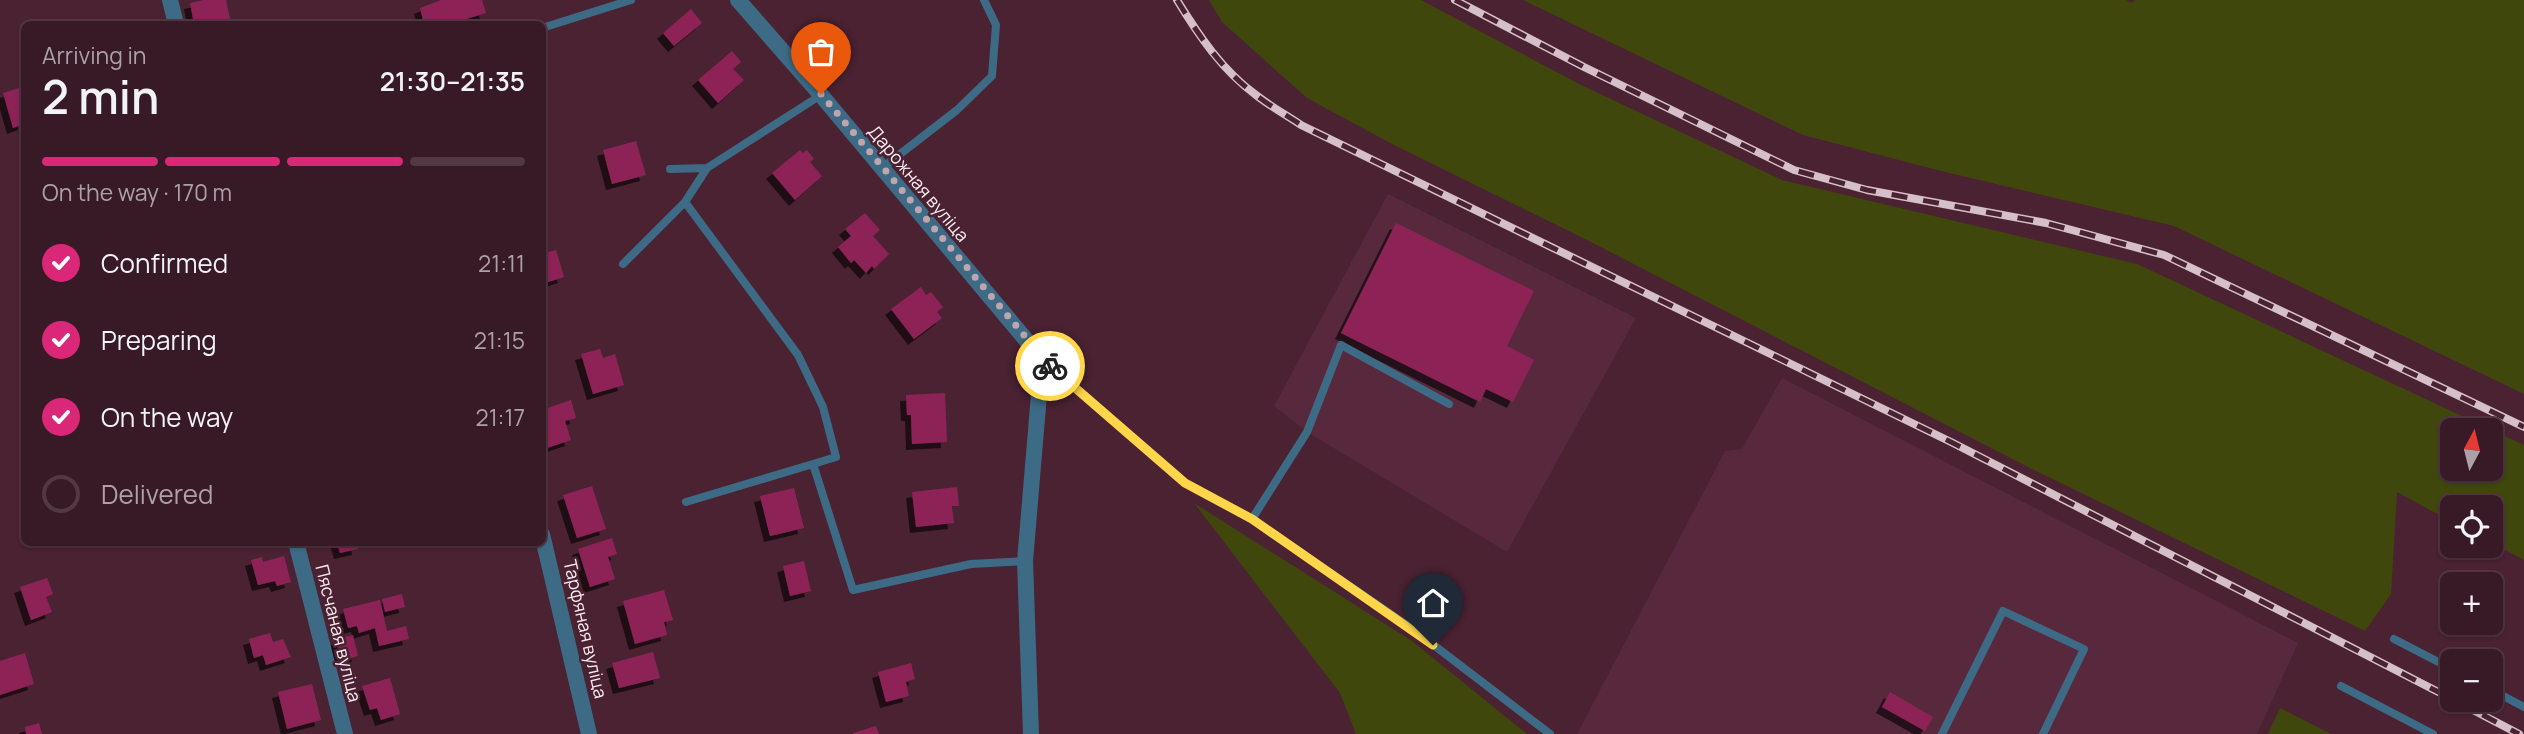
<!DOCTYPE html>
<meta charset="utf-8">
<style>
:root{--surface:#381a26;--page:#432732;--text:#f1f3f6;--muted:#aba1a7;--line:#523843;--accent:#db2777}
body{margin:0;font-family:Manrope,sans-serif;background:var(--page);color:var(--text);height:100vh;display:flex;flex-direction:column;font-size:26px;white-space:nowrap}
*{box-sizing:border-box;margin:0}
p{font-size:23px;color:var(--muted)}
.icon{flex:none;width:38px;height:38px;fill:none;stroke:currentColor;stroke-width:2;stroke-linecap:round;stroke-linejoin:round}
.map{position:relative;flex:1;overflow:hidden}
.side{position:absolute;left:21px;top:21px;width:525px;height:525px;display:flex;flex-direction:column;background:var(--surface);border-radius:10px;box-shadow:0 2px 5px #0004,0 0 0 2px var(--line)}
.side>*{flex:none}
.needle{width:46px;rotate:7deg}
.buttons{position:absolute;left:2440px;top:418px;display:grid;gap:14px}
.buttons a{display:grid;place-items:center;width:63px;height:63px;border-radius:10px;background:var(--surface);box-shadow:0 2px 5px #0004,0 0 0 2px var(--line);font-size:35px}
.pin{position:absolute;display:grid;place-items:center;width:60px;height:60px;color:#fff;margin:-72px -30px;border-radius:50% 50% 50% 0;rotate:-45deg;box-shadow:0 0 7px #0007}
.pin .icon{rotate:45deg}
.courier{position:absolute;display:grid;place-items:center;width:70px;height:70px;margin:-35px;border:5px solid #ffd54a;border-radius:50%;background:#fff;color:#222;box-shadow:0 2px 9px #0007}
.head em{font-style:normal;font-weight:600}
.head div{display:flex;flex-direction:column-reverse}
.head{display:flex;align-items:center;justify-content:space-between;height:119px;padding:0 21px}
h1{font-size:46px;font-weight:600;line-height:52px}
.bar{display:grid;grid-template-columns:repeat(4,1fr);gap:10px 7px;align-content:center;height:84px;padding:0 21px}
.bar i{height:9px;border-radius:5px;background:var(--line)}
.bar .active{background:var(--accent)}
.bar p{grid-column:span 4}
ol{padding:0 21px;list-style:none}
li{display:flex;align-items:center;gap:21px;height:77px}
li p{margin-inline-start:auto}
li .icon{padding:7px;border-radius:50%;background:var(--accent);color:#fff;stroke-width:4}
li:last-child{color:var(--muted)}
li i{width:38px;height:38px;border:4px solid var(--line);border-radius:50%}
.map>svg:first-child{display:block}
.built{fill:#58293c}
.green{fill:#40470d;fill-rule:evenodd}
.building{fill:#8d2456;filter:url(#shadow)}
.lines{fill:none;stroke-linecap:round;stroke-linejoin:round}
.service{stroke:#3d6b86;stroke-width:8}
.minor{stroke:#3d6b86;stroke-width:16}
.rail-casing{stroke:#d5c0c8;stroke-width:8}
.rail{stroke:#4a2232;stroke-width:5;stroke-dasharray:16;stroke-linecap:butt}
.done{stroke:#bea5ae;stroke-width:7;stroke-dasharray:0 12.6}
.route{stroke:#ffd54a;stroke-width:9}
.labels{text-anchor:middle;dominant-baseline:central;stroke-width:5;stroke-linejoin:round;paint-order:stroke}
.street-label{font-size:18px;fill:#fcebf1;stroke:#4a2232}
</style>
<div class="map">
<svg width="2524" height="734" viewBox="0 0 2524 734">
<defs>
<filter id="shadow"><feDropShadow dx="-6" dy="6" stdDeviation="0" flood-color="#0009"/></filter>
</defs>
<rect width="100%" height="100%" fill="#4a2232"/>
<!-- built -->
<path class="built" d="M 1388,194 L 1636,318 L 1507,552 L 1307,432 L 1274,406 Z
M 1782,378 L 2298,643 L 2257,734 L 1577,734 L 1725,451 L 1742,449 Z"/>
<!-- green -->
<path class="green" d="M 1209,0 L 1421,0 L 1579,84 L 1782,180 L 2137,264 L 2524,445 L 2524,560 L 2490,542 L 2490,508 L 2452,508 L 2452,522 L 2397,492 L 2391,594 L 2365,631 L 2026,466 L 1587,240 L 1392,144 L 1307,98 L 1222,22 ZM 2452,430 L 2490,430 L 2490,469 L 2452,469 Z
M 1523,0 L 2126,0 L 2132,3 L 2135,0 L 2524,0 L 2524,394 L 2174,226 L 1937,170 L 1803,135 Z
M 1194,503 L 1412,641 L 1527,734 L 1356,734 L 1340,693 Z
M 2280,708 L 2331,734 L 2268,734 Z"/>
<!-- building -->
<path class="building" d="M 204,0 L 226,0 L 231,24 L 208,24 L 207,21 L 194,24 L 190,3 Z
M 441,0 L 482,0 L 486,13 L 450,24 L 424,24 L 420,8 Z
M 691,9 L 702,23 L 674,46 L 663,33 Z
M 732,51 L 741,62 L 733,69 L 744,80 L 718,103 L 698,80 Z
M 19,88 L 24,102 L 24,124 L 13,128 L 3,93 Z
M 636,141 L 646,175 L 612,184 L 603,150 Z
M 800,150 L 803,153 L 807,150 L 814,159 L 810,162 L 822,176 L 795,200 L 772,173 Z
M 865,213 L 880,230 L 873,236 L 889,254 L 874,269 L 872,266 L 866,273 L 854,260 L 851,263 L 838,247 L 851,236 L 845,229 Z
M 1396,223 L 1534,291 L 1507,346 L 1534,360 L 1513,402 L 1486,389 L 1480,402 L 1341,333 Z
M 556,250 L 564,277 L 542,284 L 542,254 Z
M 921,287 L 926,295 L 931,292 L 943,307 L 937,312 L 942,318 L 914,339 L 891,309 Z
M 600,349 L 603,358 L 615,354 L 624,385 L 593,394 L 581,354 Z
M 945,393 L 947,442 L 912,444 L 911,415 L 907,415 L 906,395 Z
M 571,400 L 576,418 L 565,421 L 571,440 L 544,449 L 542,410 Z
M 592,486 L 606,529 L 577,538 L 563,495 Z
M 957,487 L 959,506 L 952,506 L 954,523 L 916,527 L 912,492 Z
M 794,488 L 804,528 L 770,536 L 760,496 Z
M 612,538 L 617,554 L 608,557 L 615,579 L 590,587 L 578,549 Z
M 337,542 L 357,542 L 358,549 L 340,553 Z
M 284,556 L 291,582 L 277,586 L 275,581 L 258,585 L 251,560 L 262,557 L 263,562 Z
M 804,561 L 811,591 L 790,596 L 783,566 Z
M 47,578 L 53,594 L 46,597 L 52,612 L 31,620 L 20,587 Z
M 664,590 L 673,620 L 664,622 L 667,635 L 635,644 L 623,601 Z
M 402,594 L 405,607 L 385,612 L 382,599 Z
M 380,600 L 387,631 L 406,626 L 409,639 L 379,646 L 375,628 L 359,633 L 357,626 L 348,628 L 343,609 Z
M 270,633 L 273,642 L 283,639 L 291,657 L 266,665 L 263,655 L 254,658 L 249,639 Z
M 353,635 L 358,656 L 341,661 L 336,639 Z
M 653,652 L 660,678 L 619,688 L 612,663 Z
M 25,653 L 34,684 L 0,695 L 0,661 Z
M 911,663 L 915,679 L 906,682 L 909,696 L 886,702 L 878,672 Z
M 390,678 L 400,714 L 381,720 L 377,708 L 370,710 L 362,686 Z
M 312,684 L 321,720 L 287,729 L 278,692 Z
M 1890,692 L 1933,717 L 1925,731 L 1882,707 Z
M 39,723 L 42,734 L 26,734 L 25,727 Z
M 876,726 L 879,734 L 853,734 L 853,733 Z"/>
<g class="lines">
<!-- service -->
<path class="service" d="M 542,28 L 631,0
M 882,168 L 957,110 L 992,76 L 996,25 L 984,0
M 670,169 L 707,168
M 685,202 L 798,355 L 823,407 L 836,457 L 813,464 L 853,590 L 971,564 L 1025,561
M 623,264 L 685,202 L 707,168 L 821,95
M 1042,359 L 1185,483 L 1252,519 L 1414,630 L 1550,734
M 686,502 L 813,464
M 1252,519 L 1307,432 L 1341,345 L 1449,404
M 2394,639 L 2452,669
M 2341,686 L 2433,734
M 2490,689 L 2524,707
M 1942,734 L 2003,611 L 2084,649 L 2043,734"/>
<!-- minor -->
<path class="minor" d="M 170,0 L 176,24
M 738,0 L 821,95 L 1042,359 L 1025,561 L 1031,734
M 542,534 L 589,734
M 296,542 L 345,734"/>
<!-- rail casing -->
<g class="rail-casing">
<path id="rail" d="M 1177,0 C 1199,36 1222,70 1256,95 C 1270,106 1286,115 1301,125 L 1953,443 L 2452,699
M 1455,0 L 1584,67 L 1794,170 L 1867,190 L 2046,223 L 2164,255 L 2524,427
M 2454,700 L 2519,734"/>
</g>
<!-- rail -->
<use href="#rail" class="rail"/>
</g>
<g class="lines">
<!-- done -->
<path class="done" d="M 821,94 L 1050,366"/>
<!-- route -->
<path class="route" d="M 1050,366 L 1185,483 L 1252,519 L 1433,645"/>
</g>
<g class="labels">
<!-- street labels -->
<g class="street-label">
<text transform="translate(919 183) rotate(50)">Дарожная вуліца</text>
<text transform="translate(586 629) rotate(77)">Тарфяная вуліца</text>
<text transform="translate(339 633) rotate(76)">Пясчаная вуліца</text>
</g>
</g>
</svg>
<div class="buttons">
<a><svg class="needle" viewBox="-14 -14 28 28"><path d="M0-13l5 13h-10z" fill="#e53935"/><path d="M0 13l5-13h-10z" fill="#aba1a7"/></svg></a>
<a><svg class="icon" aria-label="locate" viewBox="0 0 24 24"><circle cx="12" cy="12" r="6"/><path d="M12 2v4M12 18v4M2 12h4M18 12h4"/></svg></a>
<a>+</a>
<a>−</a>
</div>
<div class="pin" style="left:821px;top:94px;background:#ea580c"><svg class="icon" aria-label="bag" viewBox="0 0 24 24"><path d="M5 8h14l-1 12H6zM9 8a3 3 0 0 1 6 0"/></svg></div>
<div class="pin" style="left:1433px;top:645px;background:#1f2937"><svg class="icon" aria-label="home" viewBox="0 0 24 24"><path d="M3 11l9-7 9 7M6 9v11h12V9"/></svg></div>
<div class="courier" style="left:1050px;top:366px"><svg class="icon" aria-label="bike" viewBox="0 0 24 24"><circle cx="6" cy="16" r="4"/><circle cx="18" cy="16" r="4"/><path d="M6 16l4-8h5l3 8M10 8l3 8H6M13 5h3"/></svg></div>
<section class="side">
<div class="head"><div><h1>2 min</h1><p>Arriving in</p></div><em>21:30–21:35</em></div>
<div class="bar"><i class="active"></i><i class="active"></i><i class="active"></i><i></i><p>On the way · 170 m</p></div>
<ol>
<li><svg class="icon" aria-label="check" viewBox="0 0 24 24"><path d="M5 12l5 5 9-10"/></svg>Confirmed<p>21:11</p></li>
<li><svg class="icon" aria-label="check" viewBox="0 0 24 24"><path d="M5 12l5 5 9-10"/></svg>Preparing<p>21:15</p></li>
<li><svg class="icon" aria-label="check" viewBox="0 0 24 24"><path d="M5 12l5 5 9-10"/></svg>On the way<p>21:17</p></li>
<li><i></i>Delivered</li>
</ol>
</section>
</div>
